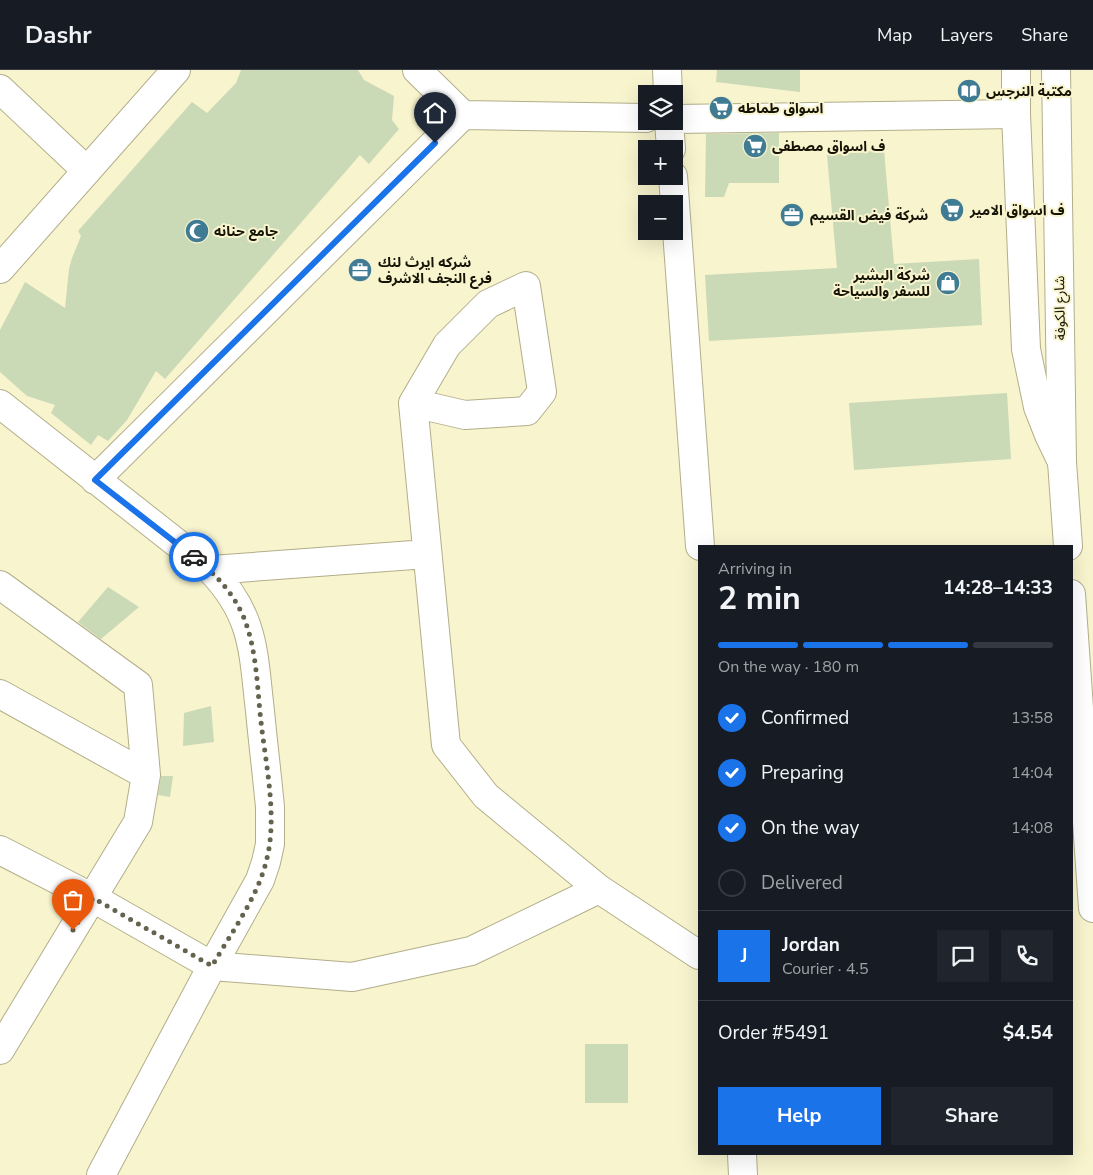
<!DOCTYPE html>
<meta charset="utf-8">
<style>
:root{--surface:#171b24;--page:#20242c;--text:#f1f3f6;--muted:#9ea1a6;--line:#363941;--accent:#1a73e8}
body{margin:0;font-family:"Nunito Sans","Noto Sans Arabic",sans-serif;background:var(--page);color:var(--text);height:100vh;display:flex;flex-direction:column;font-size:19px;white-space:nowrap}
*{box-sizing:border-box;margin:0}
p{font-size:16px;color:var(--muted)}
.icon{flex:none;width:28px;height:28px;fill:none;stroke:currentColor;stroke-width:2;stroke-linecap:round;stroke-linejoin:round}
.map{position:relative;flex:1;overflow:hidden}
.drawer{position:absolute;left:698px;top:475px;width:375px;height:610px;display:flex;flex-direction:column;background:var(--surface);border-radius:0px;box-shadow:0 5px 20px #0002}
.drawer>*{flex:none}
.controls{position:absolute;left:638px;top:15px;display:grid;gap:10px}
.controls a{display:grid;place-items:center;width:45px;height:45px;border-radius:0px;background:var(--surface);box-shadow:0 5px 20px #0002;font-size:25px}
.pin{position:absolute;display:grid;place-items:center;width:42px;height:42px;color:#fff;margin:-51px -21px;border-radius:50% 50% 50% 0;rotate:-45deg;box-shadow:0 0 5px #0007}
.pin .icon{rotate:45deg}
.courier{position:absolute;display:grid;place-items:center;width:50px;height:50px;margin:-25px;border:4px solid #1a73e8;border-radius:50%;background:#fff;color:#222;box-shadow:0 1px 6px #0007}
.summary em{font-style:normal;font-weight:700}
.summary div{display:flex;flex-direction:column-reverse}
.summary{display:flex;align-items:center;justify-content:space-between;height:85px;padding:0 20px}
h1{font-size:32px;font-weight:700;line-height:38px}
.bar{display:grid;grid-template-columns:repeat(4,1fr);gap:8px 5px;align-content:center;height:60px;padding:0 20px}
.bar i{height:6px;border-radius:4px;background:var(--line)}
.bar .current{background:var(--accent)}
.bar p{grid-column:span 4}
.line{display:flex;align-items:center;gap:12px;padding:0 20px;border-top:1px solid var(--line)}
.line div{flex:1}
.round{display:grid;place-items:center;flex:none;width:52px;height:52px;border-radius:0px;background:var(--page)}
ol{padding:0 20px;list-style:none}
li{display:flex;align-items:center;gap:15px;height:55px}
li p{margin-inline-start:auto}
li .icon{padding:5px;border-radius:50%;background:var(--accent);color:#fff;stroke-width:4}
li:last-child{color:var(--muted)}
li i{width:28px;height:28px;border:2px solid var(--line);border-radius:50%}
.primary-button{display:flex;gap:10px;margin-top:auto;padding:10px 20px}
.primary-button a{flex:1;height:58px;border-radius:0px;background:var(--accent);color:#fff;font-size:20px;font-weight:700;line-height:58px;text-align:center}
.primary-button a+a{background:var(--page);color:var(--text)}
header{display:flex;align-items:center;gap:30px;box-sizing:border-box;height:70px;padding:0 25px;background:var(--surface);border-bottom:1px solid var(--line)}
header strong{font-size:24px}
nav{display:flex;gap:28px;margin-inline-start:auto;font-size:18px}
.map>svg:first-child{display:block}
.building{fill:#cad9b6}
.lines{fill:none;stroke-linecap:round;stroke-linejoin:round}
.minor-casing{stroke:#b2ae8a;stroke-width:30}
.major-casing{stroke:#b2ae8a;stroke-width:30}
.highway-casing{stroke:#b2ae8a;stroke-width:30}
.minor{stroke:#fff;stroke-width:28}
.major{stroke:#fff;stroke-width:28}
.highway{stroke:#fff;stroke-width:28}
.done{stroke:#65624d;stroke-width:5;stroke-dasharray:0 9}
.route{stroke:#1a73e8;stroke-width:6}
.labels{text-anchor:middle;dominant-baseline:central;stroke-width:4;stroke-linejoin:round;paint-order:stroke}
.poi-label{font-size:14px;font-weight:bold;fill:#161407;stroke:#f8f4ce;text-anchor:start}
.street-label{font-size:14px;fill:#161407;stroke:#f8f4ce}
</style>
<header>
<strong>Dashr</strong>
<nav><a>Map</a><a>Layers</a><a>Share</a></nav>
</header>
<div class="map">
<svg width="1093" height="1105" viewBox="0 0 1093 1105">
<rect width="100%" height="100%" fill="#f8f4ce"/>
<!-- building -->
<path class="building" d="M 241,0 L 358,0 L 364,10 L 394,26 L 392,50 L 399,59 L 369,94 L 360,85 L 165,309 L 156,301 L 127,350 L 108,371 L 98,365 L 91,375 L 51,343 L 55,335 L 27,326 L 0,302 L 0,260 L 25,212 L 65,238 L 69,199 L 72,188 L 81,166 L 78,161 L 192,32 L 207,43 L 236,13 Z
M 717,0 L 800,0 L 800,22 L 716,12 Z
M 779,63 L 779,113 L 729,113 L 724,127 L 705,127 L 706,64 Z
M 884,80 L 894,194 L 979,189 L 982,255 L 709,271 L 705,205 L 837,198 L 827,85 Z
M 1007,323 L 1011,389 L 854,400 L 849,333 Z
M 108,517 L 139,537 L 101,569 L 78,552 Z
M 211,636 L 214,672 L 183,676 L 184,643 Z
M 161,706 L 173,706 L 170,727 L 158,725 Z
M 585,974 L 628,974 L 628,1033 L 585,1033 Z"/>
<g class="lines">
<!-- minor casing -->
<g class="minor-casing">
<path id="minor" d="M 417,0 L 463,45 L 646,48
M 667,0 L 668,24
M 0,19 L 87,101
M 674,49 L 1016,44
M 669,51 L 671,79
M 673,106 L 700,476
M 0,199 L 176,0
M 413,333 L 465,345 L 527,341 L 542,322 L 526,216 L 488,234 L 447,275 L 413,333 L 446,675 L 486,726 L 599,819 L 699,885
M 0,334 L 211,500 C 255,546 253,582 260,641 C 263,673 267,705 270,737 L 270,774 L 266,792 L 260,810 L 212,896 L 101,1105
M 95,410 L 463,45
M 211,500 L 427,484
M 0,515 L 138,615 L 146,705 L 138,752 L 0,980
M 0,624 L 146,705
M 0,780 L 93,828 L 212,896 L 352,907 L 471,881 L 599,819
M 742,1084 L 743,1105"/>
</g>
<!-- major casing -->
<g class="major-casing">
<path id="major" d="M 1016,0 L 1016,44 L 1026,279 L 1038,337 L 1049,365 L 1062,392"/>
</g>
<!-- highway casing -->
<g class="highway-casing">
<path id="highway" d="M 1056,0 L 1062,392 L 1068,476
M 1071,524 L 1093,838"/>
</g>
<!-- minor -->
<use href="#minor" class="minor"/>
<!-- major -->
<use href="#major" class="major"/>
<!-- highway -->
<use href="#highway" class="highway"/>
</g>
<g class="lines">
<!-- done -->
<path class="done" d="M 73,860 L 93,828 L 212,896 C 230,865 258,826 266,792 C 278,749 266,696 261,652 C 257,617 257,581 244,548 C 233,522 215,504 194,487"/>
<!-- route -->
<path class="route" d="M 194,487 L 95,410 L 435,73"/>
</g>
<!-- icons -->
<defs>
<g id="library-disc" transform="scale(1.25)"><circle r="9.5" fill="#3f7b93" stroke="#f8f4ce"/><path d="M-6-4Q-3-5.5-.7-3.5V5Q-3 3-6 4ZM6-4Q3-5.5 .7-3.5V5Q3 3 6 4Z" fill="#fff"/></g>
<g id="supermarket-disc" transform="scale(1.25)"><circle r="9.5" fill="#3f7b93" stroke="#f8f4ce"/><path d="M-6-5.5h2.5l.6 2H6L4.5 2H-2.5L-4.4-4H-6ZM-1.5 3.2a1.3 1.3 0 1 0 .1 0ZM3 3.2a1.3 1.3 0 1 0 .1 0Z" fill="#fff"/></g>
<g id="office-disc" transform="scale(1.25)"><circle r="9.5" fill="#3f7b93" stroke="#f8f4ce"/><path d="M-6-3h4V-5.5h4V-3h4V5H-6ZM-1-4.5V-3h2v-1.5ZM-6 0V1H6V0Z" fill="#fff"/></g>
<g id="mosque-disc" transform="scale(1.25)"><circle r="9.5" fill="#3f7b93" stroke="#f8f4ce"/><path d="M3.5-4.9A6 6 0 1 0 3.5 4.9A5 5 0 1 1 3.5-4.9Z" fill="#fff"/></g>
<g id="shop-disc" transform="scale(1.25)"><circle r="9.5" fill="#3f7b93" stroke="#f8f4ce"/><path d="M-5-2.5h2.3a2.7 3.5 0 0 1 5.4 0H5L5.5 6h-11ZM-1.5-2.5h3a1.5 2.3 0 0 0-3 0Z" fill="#fff"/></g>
</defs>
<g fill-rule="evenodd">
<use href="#library-disc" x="969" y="21"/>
<use href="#supermarket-disc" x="721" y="38"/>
<use href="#supermarket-disc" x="755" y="76"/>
<use href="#supermarket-disc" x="952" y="140"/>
<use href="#office-disc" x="792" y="145"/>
<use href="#mosque-disc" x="197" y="161"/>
<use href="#office-disc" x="360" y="200"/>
<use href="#shop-disc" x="948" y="213"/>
</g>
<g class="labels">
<!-- poi labels -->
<g class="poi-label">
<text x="986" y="21">مكتبة النرجس</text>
<text x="738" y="38">اسواق طماطه</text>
<text x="772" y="76">ف اسواق مصطفى</text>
<text x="970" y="140">ف اسواق الامير</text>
<text x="810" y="145">شركة فيض القسيم</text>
<text x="214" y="161">جامع حنانه</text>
<text x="378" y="192">شركه ايرث لنك<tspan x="378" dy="16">فرع النجف الاشرف</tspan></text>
<text x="930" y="205" text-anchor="end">شركة البشير<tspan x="930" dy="16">للسفر والسياحة</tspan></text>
</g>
<!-- street labels -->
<g class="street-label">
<text transform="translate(1060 238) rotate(-91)">شارع الكوفة</text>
</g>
</g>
</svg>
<div class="controls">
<a><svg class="icon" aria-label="layers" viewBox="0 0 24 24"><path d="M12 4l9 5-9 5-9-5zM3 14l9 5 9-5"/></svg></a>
<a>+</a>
<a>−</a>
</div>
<div class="pin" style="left:73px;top:860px;background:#ea580c"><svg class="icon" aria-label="bag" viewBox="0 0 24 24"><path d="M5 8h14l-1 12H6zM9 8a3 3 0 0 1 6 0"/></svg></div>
<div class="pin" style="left:435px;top:73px;background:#1f2937"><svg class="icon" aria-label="home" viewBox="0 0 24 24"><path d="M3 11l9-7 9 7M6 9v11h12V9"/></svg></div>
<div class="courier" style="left:194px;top:487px"><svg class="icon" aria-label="car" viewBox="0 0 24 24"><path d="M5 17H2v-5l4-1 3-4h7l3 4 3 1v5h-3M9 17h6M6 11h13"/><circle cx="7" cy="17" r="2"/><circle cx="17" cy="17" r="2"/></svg></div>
<section class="drawer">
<div class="summary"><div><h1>2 min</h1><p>Arriving in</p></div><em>14:28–14:33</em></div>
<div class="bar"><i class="current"></i><i class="current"></i><i class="current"></i><i></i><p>On the way · 180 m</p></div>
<ol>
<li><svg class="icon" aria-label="check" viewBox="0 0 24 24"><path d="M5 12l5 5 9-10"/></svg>Confirmed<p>13:58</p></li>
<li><svg class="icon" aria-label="check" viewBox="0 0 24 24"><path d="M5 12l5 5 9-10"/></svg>Preparing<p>14:04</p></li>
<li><svg class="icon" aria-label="check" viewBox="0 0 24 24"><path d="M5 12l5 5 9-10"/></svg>On the way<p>14:08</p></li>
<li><i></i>Delivered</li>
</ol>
<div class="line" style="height:90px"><b class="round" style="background:var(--accent);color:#fff">J</b><div><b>Jordan</b><p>Courier · 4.5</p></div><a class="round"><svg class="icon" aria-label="chat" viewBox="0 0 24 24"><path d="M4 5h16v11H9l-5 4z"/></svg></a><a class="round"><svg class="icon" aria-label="phone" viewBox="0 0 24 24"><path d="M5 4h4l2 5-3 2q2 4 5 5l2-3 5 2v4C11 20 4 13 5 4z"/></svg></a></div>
<div class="line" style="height:65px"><div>Order #5491</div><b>$4.54</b></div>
<div class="primary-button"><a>Help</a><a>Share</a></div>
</section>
</div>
